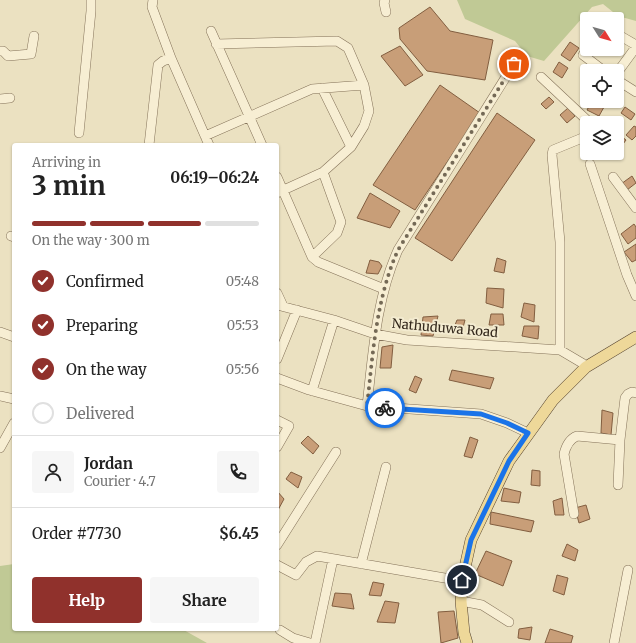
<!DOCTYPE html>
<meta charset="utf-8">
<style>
:root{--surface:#fff;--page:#f6f6f6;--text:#222;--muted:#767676;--line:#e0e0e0;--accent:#90312c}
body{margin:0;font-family:Merriweather,serif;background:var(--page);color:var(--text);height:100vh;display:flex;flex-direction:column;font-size:15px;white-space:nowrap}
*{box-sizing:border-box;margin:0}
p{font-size:13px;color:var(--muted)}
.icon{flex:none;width:22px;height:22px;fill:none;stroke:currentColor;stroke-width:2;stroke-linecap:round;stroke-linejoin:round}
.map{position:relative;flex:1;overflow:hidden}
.drawer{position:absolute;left:12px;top:143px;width:267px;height:488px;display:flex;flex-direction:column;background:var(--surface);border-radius:4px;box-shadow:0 1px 3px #0004}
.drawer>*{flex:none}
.needle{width:26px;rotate:127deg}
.fabs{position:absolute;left:580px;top:12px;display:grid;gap:8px}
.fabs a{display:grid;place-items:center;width:44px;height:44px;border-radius:4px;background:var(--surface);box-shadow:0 1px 3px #0004;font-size:20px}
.pin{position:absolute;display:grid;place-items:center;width:34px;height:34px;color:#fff;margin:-17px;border:2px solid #fff;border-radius:50%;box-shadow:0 1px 4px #0007}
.courier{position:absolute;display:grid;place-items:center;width:40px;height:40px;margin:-20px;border:3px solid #1a73e8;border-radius:50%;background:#fff;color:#222;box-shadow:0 1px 5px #0007}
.overview em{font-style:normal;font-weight:700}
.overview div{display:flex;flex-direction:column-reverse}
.overview{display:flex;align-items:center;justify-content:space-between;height:68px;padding:0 20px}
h1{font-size:26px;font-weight:700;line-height:30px}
.bar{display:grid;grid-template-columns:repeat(4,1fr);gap:6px 4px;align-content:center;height:48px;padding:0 20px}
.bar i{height:5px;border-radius:3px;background:var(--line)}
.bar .active{background:var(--accent)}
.bar p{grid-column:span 4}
.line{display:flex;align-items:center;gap:10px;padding:0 20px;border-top:1px solid var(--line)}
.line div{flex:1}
.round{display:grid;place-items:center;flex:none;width:42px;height:42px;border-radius:4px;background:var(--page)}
ol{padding:0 20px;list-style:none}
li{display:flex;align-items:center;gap:12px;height:44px}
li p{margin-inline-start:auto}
li .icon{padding:4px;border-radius:50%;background:var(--accent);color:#fff;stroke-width:4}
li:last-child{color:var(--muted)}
li i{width:22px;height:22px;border:2px solid var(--line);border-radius:50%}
.cta{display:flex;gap:8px;margin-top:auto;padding:8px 20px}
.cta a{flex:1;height:46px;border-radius:4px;background:var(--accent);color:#fff;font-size:16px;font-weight:700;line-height:46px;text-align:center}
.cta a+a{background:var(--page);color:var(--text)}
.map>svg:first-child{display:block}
.green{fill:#c0c995}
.building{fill:#c89e78;stroke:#825e40}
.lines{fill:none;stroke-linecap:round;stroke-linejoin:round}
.minor-casing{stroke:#847259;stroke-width:10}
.major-casing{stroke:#52402e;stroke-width:12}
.minor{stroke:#f7eed3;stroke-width:9}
.major{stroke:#eed899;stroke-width:11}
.done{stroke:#746956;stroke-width:4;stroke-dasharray:0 7.2}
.route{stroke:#1a73e8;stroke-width:5}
.labels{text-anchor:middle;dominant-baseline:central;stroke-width:4;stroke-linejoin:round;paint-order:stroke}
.street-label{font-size:13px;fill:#34291d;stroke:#f3ebd0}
</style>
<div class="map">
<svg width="636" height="643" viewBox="0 0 636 643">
<rect width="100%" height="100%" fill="#ebe1c1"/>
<!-- green -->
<path class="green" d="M 457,0 L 636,0 L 636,21 L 618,16 L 603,4 L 592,7 L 544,61 L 527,56 L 515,41 L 465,19 Z
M 14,564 L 14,629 L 182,629 L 207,643 L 0,643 L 0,566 Z"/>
<!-- building -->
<path class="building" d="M 430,7 L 450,31 L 493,40 L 485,80 L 427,71 L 400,39 L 399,28 Z
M 570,42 L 579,48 L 570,61 L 561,55 Z
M 400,46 L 423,75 L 405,86 L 381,56 Z
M 559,62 L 568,68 L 562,78 L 553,72 Z
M 440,85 L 480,113 L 415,210 L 373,185 Z
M 549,97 L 554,102 L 546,109 L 541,104 Z
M 592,101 L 604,107 L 599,116 L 587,110 Z
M 625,107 L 635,114 L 631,120 L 621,113 Z
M 568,108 L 575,116 L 567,123 L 560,115 Z
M 497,113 L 535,140 L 452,261 L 415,238 Z
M 634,126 L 636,127 L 636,136 L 632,140 L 626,135 Z
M 617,133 L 626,140 L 620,148 L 617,145 Z
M 632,176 L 636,183 L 627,190 L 621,184 Z
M 370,193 L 400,211 L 390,228 L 357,218 Z
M 634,224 L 636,227 L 636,238 L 628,244 L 621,234 Z
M 636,244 L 636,260 L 632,262 L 624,252 Z
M 497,258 L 506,261 L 504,273 L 494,271 Z
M 370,260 L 379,262 L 382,266 L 378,274 L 366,273 Z
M 487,288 L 504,289 L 503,308 L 486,303 Z
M 524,303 L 535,305 L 534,322 L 521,317 Z
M 491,314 L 503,314 L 504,325 L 489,325 Z
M 438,316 L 433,336 L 421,335 L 423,317 Z
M 457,320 L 465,320 L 461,335 L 453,330 Z
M 524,326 L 539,326 L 538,339 L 522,336 Z
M 393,345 L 391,368 L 380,368 L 382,347 Z
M 452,370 L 494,378 L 490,389 L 449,380 Z
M 415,376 L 422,379 L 416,393 L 409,390 Z
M 602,410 L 613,413 L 611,435 L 601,433 Z
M 308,436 L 319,446 L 313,454 L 301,443 Z
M 470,437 L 478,440 L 472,458 L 464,456 Z
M 532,470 L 540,471 L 540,486 L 531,485 Z
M 291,472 L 302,477 L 298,488 L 286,479 Z
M 504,488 L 521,492 L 519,503 L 501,501 Z
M 277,491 L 284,499 L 278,510 L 277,509 Z
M 562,498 L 564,515 L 555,515 L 553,501 Z
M 586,505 L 590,519 L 579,523 L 575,508 Z
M 491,512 L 534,521 L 531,532 L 490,524 Z
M 567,544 L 578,550 L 575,561 L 562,556 Z
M 486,551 L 512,561 L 503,586 L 475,574 Z
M 557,575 L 568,578 L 564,595 L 553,591 Z
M 373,582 L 384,584 L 381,596 L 369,595 Z
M 335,593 L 351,594 L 354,609 L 332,606 Z
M 385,601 L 399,603 L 395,623 L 377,622 Z
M 454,611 L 458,638 L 441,643 L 438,612 Z
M 532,627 L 530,640 L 518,638 L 519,629 Z
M 550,629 L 573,636 L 571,643 L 545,643 Z"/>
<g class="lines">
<!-- minor casing -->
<g class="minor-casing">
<path id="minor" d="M 153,0 L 152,7 L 171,58 L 209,145
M 385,0 L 384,3 L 386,12
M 211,31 L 262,145
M 617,34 L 636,45
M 216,44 L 337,41 L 348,48 L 364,85 L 369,111 L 364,126 L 351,147 L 323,172 L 277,193
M 587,49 L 583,55 L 604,71
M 0,51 L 3,51 L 8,56 L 31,54 L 34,36
M 617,73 L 636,47
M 541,77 L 590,123
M 617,80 L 636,92
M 322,88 L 351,147
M 0,99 L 10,98
M 79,133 L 91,11 L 91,0
M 205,136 L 312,89 L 364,85
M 149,145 L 158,65 L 163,61 L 171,58
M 590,164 L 627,275 L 636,296
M 277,177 L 312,257 L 318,262 L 384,289
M 613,177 L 636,208
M 11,236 L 14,237
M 312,257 L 337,233 L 341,222 L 323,172
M 277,293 L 283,306
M 277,305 L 334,320 L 375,334 L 407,340 L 560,350 L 582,363 L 586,367
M 0,332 L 14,337
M 560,350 L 560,242 L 552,155 L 553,150 L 587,136
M 277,359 L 297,310
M 277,378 L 309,390 L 367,406 L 481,414 L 507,423 L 528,433
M 312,391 L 334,320
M 0,396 L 14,399
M 367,406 C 373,353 376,299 398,250 L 514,64
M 277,420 L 289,426 L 277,447
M 0,448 L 14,423
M 618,485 L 620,440
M 574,514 L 564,454 C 566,446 569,439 577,436 L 620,440 L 625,398 L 628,394 L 632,392 L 636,393
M 277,545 L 336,452
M 361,564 L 386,467
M 277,565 L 296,575 L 306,562 L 317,556 L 462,581
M 461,601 L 482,605 L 509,622
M 280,630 L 293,638 L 310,643
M 315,643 L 333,559
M 614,643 L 628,570"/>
</g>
<!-- major casing -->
<g class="major-casing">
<path id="major" d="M 467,643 L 464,633 L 461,601 L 462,581 L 471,540 L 509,461 L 553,400 L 586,367 L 636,337"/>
</g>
<!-- minor -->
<use href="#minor" class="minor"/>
<!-- major -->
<use href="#major" class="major"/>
</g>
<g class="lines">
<!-- done -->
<path class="done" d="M 385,408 L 367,406 C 373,353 376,299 398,250 L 514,64"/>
<!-- route -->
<path class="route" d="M 385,408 L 481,414 L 507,423 L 528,433 L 509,461 L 471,540 L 462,580"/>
</g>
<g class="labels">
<!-- street labels -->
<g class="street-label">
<text transform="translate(445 328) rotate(5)">Nathuduwa Road</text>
</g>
</g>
</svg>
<div class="fabs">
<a><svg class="needle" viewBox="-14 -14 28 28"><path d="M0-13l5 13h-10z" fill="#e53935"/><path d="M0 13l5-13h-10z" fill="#767676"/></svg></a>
<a><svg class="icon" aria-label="locate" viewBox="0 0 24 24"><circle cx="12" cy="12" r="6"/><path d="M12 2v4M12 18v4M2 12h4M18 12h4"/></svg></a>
<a><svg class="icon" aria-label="layers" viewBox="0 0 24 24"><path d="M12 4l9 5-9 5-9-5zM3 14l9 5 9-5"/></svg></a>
</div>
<div class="pin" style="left:514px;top:64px;background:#ea580c"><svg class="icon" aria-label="bag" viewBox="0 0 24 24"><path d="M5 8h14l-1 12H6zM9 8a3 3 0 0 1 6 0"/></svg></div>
<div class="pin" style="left:462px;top:580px;background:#1f2937"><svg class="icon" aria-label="home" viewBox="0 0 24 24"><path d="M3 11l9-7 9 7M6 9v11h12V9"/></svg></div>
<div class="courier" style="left:385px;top:408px"><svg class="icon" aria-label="bike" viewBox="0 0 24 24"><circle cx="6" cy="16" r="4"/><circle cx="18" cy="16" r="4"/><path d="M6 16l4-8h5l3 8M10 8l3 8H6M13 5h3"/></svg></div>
<section class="drawer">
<div class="overview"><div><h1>3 min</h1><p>Arriving in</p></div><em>06:19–06:24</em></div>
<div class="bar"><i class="active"></i><i class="active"></i><i class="active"></i><i></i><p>On the way · 300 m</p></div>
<ol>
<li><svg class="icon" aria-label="check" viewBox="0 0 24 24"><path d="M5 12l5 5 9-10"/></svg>Confirmed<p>05:48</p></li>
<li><svg class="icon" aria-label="check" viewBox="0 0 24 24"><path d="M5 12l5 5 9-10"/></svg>Preparing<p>05:53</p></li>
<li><svg class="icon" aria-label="check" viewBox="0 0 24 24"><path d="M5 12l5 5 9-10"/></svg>On the way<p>05:56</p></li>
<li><i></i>Delivered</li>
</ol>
<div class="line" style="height:72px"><a class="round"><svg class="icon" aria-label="person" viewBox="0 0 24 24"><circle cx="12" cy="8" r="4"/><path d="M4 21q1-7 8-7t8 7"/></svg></a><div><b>Jordan</b><p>Courier · 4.7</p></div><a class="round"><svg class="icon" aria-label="phone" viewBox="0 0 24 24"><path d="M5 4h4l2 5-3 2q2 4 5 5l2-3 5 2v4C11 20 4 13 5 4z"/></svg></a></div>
<div class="line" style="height:52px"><div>Order #7730</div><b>$6.45</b></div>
<div class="cta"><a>Help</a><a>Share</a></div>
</section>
</div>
